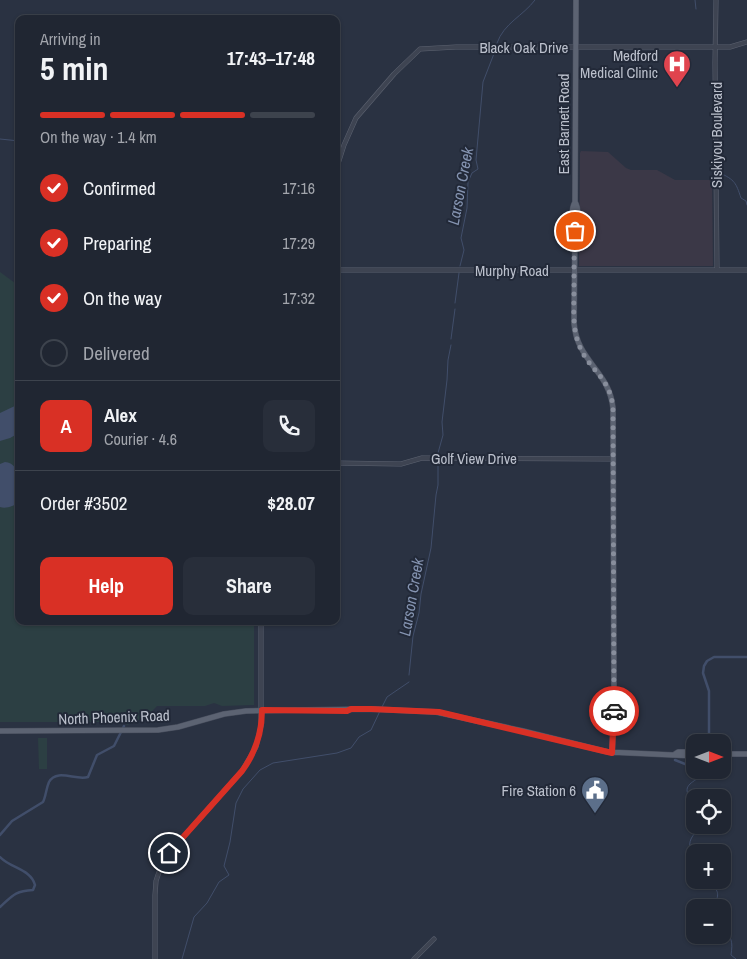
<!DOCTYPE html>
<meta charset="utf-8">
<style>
:root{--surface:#202632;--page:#282e3a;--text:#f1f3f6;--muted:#a2a5ac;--line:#3d434d;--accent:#d93025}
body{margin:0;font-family:"Archivo Narrow",sans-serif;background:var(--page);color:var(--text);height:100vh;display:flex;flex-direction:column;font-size:19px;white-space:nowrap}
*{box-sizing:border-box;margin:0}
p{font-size:16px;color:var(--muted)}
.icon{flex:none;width:28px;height:28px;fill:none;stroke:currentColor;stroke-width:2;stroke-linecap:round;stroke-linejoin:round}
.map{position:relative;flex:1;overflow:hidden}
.details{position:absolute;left:15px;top:15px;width:325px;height:610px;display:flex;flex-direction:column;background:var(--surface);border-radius:10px;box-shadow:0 1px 4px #0004,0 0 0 1px var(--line)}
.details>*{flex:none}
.needle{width:32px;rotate:90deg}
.tools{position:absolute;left:686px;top:734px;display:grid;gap:10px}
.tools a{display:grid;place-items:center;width:45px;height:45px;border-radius:10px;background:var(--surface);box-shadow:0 1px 4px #0004,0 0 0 1px var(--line);font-size:25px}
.pin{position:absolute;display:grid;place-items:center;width:42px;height:42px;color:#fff;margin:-21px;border:2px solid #fff;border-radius:50%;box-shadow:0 1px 5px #0007}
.courier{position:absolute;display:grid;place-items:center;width:50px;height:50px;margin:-25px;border:4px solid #d93025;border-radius:50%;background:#fff;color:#222;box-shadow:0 1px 6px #0007}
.overview em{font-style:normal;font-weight:800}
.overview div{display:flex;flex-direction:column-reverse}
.overview{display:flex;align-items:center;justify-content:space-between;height:85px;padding:0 25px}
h1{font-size:32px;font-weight:800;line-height:38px}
.bar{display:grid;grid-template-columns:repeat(4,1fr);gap:8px 5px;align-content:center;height:60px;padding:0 25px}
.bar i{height:6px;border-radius:4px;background:var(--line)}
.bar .on{background:var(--accent)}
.bar p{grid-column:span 4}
.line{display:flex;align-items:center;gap:12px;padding:0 25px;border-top:1px solid var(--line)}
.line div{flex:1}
.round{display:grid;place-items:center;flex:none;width:52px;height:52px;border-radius:10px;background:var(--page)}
ol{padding:0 25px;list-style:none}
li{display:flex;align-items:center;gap:15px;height:55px}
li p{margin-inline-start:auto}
li .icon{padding:5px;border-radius:50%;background:var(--accent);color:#fff;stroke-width:4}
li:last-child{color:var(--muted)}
li i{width:28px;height:28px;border:2px solid var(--line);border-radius:50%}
.primary-button{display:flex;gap:10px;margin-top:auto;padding:10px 25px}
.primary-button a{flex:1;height:58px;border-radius:10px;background:var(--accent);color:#fff;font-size:20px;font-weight:800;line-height:58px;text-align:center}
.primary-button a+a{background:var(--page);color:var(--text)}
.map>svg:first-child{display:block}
.medical{fill:#3b3847}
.green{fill:#2c3f43}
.water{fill:#414e6a}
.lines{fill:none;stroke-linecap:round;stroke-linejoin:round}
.stream{stroke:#414e6a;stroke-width:1}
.canal{stroke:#414e6a;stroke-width:2.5}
.tertiary-casing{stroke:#5c6270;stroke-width:5}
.primary-casing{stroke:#474d5c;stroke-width:6}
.tertiary{stroke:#3e4452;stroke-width:4}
.primary{stroke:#5c6372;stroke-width:5}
.done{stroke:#888e9c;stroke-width:5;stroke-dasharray:0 9}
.route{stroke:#d93025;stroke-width:6}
.labels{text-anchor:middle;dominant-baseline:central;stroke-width:4;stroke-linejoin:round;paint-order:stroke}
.street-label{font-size:15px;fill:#bbc0cc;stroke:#222938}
.poi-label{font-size:15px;fill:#bbc0cc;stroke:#222938;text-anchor:end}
.water-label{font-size:16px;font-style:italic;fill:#8594b1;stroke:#222938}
</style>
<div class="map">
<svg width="747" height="959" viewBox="0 0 747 959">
<rect width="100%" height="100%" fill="#2a3242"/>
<!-- medical -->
<path class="medical" d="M 581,151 L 608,152 L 626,168 L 631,170 L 657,170 L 675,180 L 712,180 L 713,266 L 579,266 L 580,153 Z"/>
<!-- green -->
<path class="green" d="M 0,272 L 19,286 L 19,621 L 254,621 L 254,705 L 222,706 L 214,703 L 205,706 L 157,706 L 146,717 L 127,725 L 125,722 L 0,722 Z
M 38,738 L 47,738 L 47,769 L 39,769 Z"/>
<!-- water -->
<path class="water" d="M 19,404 L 19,433 L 10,438 L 0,441 L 0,413 Z
M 5,462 C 22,463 19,489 19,502 C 14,506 6,509 0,507 L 0,464 Z"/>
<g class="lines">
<!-- stream -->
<path class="stream" d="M 695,0 L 696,9
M 497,43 C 504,23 523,16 535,0
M 0,139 L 19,141
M 720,173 C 735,180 736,183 741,198 L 746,201 L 747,205
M 460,266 L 464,250 L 461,238 L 467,208 L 468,182 L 472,173 L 478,169 L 476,160 L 483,82 L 495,51
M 455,303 L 459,273
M 451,339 L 455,309
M 438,453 L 443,435 L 442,422 L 447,380 L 448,360 L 451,345
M 409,675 L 413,636 L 419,613 L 421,594 L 431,548 L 436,495 L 438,485 L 438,462
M 382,707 L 387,697 L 409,682
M 695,821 L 689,816 L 688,808 L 691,799 C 681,786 692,783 701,776 L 700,770
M 695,863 L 692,860 C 691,854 688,845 691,839 C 694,833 697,832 698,825
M 710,880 C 720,895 719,892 714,908
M 722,927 C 732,938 733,941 731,955 L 736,959
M 182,959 L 194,917 L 207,903 L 219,882 L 229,875 L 224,866 L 230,842 L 236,803 L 243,789 L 260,770 L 273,763 L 337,753 L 351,748 L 359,737 L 371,730 L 380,711"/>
<!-- canal -->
<path class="canal" d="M 709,742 L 709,691 L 703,673 L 704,666 L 707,661 L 714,657 L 747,657
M 675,760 L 695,768
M 0,835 L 12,821 L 43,802 C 46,796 46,789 49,782 C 57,768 76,781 88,777 L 97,755 L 114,746 L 124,726
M 0,857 C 10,868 31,869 35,885 L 33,890 C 15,891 13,895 0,907"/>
<!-- tertiary casing -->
<g class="tertiary-casing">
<path id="tertiary" d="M 716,0 L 715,63 L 717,269
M 336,170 L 344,145 L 356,118 L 394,74 L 420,49 L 456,47 L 730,47 L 747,42
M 336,270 L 747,270
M 336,463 L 401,464 L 422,458 L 613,459
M 155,959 L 155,895 L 156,881 L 160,869 L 169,853 L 242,771 L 256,747 L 261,726 L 261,621
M 414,959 L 434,939"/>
</g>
<!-- primary casing -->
<g class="primary-casing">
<path id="primary" d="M 576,0 L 575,202 C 571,209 571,224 575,231 L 574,323 C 577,362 609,370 613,408 L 614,699 L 612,753
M 575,231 C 579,224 579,208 575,202
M 0,731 L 158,730 L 178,727 L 224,714 L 246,711 L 371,709 L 436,712 L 523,731 L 608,752 L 695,756
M 675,754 L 678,752 L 695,752
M 722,756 L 725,754 L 747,754"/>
</g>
<!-- tertiary -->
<use href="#tertiary" class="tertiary"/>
<!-- primary -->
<use href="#primary" class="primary"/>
</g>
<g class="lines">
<!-- done -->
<path class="done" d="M 575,231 C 574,250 574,269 574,288 C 574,307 572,327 579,345 C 589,371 610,376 613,408 L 614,711"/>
<!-- route -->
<path class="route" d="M 169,853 L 242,771 C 256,752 262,733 262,710 L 347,711 L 351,709 L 371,709 L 439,712 L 612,753 L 614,711"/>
</g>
<!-- icons -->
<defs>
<g id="hospital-pin" transform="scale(1.4375)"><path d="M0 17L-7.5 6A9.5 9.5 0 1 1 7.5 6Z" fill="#e0444e" stroke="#222938"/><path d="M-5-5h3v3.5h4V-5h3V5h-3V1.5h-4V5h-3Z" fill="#fff"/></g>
<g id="civic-pin" transform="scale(1.4375)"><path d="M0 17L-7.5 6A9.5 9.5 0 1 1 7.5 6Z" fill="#5c6f8a" stroke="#222938"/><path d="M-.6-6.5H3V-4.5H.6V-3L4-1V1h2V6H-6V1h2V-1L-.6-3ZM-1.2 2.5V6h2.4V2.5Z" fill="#fff"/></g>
</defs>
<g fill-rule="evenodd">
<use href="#hospital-pin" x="677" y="64"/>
<use href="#civic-pin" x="595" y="790"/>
</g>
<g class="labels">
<!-- street labels -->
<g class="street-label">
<text x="524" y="47">Black Oak Drive</text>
<text transform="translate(563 124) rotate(-90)">East Barnett Road</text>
<text transform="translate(716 135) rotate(-90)">Siskiyou Boulevard</text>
<text x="512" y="270">Murphy Road</text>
<text x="474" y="458">Golf View Drive</text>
<text transform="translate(114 717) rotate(-2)">North Phoenix Road</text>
</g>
<!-- poi labels -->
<g class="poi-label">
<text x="658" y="55">Medford<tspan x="658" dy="17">Medical Clinic</tspan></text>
<text x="576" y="790">Fire Station 6</text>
</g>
<!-- water labels -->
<g class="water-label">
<text transform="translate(460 186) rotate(-79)">Larson Creek</text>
<text transform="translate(411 597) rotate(-80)">Larson Creek</text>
</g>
</g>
</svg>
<div class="tools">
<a><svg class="needle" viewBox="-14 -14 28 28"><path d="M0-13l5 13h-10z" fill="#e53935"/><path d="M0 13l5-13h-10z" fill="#a2a5ac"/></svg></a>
<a><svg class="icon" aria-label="locate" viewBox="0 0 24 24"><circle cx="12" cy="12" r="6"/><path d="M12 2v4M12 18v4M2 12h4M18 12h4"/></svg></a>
<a>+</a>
<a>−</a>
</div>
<div class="pin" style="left:575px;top:231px;background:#ea580c"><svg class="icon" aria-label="bag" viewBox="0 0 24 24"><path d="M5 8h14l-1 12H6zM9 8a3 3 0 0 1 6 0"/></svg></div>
<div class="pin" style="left:169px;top:853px;background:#1f2937"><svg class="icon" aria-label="home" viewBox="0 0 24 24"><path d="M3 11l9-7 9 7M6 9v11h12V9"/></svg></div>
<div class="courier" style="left:614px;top:711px"><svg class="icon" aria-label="car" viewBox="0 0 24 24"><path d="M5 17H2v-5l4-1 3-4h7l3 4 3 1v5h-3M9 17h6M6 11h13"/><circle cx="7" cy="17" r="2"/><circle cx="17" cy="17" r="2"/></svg></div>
<section class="details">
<div class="overview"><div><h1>5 min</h1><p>Arriving in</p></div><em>17:43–17:48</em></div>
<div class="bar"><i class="on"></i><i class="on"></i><i class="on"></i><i></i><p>On the way · 1.4 km</p></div>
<ol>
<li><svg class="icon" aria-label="check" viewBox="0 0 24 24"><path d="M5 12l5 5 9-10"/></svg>Confirmed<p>17:16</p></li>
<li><svg class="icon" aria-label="check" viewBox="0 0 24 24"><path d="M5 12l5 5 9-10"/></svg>Preparing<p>17:29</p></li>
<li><svg class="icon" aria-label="check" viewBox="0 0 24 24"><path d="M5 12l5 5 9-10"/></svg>On the way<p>17:32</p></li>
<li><i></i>Delivered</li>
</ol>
<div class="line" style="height:90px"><b class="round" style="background:var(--accent);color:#fff">A</b><div><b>Alex</b><p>Courier · 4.6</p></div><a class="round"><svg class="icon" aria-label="phone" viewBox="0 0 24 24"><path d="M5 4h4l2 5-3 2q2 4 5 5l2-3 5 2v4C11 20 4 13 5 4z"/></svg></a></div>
<div class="line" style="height:65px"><div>Order #3502</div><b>$28.07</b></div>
<div class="primary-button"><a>Help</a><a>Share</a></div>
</section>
</div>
